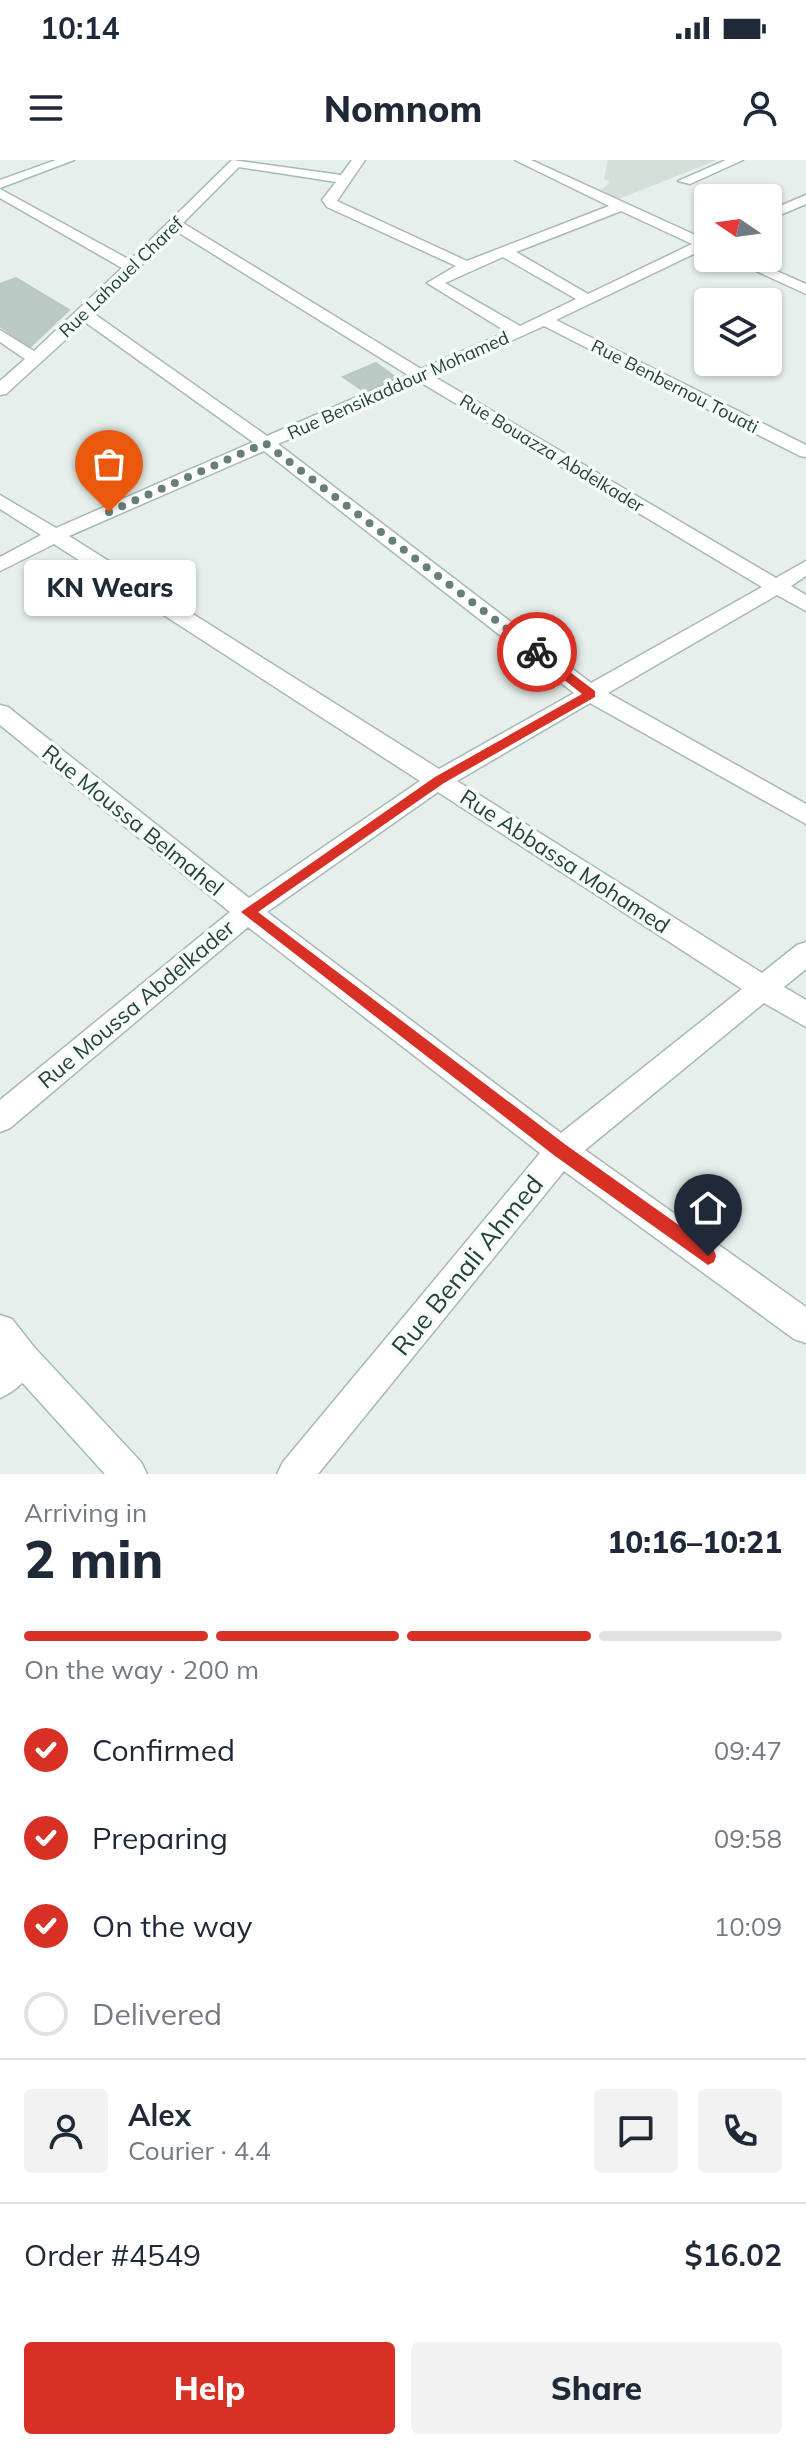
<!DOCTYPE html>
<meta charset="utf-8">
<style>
:root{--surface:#fff;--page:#f2f2f3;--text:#1f2937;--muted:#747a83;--line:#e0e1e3;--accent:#d93025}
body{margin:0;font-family:Mulish,sans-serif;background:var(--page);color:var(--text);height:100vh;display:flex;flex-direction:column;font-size:30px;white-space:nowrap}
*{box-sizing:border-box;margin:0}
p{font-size:26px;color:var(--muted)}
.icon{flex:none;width:44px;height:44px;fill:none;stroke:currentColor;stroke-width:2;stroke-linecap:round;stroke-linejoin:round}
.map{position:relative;height:1314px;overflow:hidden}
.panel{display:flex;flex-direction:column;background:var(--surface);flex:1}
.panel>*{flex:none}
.needle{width:52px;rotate:283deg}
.fabs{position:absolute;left:694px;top:24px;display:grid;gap:16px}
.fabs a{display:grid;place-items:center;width:88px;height:88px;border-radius:8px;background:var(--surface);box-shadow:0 2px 6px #0004;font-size:40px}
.pin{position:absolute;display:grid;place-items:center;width:68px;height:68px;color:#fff;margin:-82px -34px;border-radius:50% 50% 50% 0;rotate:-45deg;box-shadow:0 0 8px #0007}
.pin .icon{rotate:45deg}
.courier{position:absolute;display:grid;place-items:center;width:80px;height:80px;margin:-40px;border:6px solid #d93025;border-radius:50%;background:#fff;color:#222;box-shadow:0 2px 10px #0007}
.bubble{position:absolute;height:56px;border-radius:8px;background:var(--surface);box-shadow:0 2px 6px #0004;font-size:26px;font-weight:800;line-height:56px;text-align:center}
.head em{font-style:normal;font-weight:800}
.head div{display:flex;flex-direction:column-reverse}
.head{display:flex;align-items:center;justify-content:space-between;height:136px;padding:0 24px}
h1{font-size:52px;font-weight:800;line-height:60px}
.bar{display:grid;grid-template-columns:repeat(4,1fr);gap:12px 8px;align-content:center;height:96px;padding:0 24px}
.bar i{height:10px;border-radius:6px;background:var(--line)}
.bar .on{background:var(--accent)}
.bar p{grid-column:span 4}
.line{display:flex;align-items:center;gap:20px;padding:0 24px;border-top:2px solid var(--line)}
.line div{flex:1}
.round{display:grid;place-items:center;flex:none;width:84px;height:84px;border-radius:8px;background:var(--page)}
ol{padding:0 24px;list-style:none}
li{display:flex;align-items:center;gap:24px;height:88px}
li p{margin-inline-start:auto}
li .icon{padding:8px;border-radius:50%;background:var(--accent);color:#fff;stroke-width:4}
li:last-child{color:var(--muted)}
li i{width:44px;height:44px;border:4px solid var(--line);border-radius:50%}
.primary-button{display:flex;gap:16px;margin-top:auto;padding:16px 24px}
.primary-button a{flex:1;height:92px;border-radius:8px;background:var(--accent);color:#fff;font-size:32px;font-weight:800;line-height:92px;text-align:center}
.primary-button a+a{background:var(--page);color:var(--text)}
.status{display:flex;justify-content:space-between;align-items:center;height:56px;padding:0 40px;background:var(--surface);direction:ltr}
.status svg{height:22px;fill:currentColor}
header{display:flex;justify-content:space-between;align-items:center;height:104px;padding:0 24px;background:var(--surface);font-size:36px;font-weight:800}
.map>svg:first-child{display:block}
.built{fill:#d4dfda}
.building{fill:#bbcac4;stroke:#b8c9c2;stroke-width:2}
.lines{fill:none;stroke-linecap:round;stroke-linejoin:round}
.minor-casing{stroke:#a8b8b2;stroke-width:3}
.secondary-casing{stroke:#a4bbb3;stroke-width:3}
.minor{fill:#fff;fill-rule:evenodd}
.secondary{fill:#fff;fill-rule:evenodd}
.route{fill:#d93025}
.done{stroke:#687f78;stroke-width:8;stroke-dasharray:0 14.4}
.labels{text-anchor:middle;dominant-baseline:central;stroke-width:7;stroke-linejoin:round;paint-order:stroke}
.far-street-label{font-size:18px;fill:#24423a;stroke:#f7fbf9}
.street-label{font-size:22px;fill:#24423a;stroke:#f7fbf9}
.near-street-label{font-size:26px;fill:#24423a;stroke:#f7fbf9}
</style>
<div class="status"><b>10:14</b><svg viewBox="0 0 49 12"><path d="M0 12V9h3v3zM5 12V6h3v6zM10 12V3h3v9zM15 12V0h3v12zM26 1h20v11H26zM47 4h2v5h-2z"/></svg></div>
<header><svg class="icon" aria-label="menu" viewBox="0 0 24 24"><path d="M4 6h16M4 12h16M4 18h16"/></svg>Nomnom<svg class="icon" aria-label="person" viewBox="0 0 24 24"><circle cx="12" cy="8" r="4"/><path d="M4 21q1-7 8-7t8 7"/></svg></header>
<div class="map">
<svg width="806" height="1314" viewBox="0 0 806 1314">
<rect width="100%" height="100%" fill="#e6efeb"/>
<!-- built -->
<path class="built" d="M 608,0 L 717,0 L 619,39 L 601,30 L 610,22 L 604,19 Z"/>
<!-- building -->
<path class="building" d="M 16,118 L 69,150 L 30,187 L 0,166 L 0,124 Z
M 376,203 L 399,220 L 367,233 L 343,217 Z"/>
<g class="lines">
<!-- minor casing -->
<g class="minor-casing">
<path id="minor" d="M 232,0 L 341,15 L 352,0 L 365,0 L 337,41 L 467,101 L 609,46 L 515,0 L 531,0 L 704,79 L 708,78 L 708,90 L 704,89 L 556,160 L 806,285 L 806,297 L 800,296 L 544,166 L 433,216 L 776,418 L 806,401 L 806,416 L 791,426 L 806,435 L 806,451 L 777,435 L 608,533 L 806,644 L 806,664 L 590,543 L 457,621 L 762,813 L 797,785 L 806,782 L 806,809 L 784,827 L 806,840 L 806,867 L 764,843 L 585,990 L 806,1147 L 806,1183 L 794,1179 L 564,1011 L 318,1314 L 277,1314 L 283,1302 L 540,993 L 248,767 L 10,968 L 0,972 L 0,940 L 230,752 L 0,565 L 0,545 L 8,547 L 249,738 L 420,621 L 54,384 L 0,411 L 0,397 L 41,375 L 0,349 L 0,335 L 56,368 L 253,282 L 85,162 L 6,234 L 0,235 L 0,221 L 25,199 L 0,182 L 0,170 L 34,191 L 122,108 L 0,38 L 0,29 L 130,100 ZM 239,7 L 336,22 L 322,40 L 327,47 L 456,106 L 427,123 L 507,172 L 421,209 L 183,63 ZM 621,51 L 692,84 L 588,134 L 516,92 ZM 176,71 L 408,215 L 267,276 L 93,153 ZM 503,97 L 576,139 L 520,166 L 445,123 ZM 420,222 L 762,427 L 591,523 L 278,284 ZM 264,291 L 574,533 L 439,609 L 69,376 ZM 438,632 L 742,829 L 561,973 L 267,752 Z
M 726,0 L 743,0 L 690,24 L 678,21 Z
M 806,35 L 806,44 L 768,60 L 768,51 Z
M 728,98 L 747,98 L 806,124 L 806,134 Z
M 22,1182 L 34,1187 L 39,1199 C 31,1216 17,1231 0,1238 L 0,1197 L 10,1187 Z"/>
</g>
<!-- secondary casing -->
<g class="secondary-casing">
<path id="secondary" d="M 56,0 L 74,0 L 0,28 L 0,20 Z
M 0,1155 L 12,1159 L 34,1187 L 141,1302 L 147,1314 L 105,1314 L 0,1198 Z"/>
</g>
<!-- minor -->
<use href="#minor" class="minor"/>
<!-- secondary -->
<use href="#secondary" class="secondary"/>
</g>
<!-- route -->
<path class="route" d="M 533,490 L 541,490 L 595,531 L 595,537 L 444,623 L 258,752 L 566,985 L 714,1090 L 716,1096 L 714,1102 L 708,1105 L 555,996 L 241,752 L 435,617 L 582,534 L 533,495 Z"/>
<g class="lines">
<!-- done -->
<path class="done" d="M 109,352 L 265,283 L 537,492"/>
</g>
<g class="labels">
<!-- far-street labels -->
<g class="far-street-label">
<text transform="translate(121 117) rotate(-44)">Rue Lahouel Charef</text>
<text transform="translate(398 225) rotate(-24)">Rue Bensikaddour Mohamed</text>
<text transform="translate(675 226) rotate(27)">Rue Benbernou Touati</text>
<text transform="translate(552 293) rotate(31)">Rue Bouazza Abdelkader</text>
</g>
<!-- street labels -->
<g class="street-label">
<text transform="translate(133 660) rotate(39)">Rue Moussa Belmahel</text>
<text transform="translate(565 701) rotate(33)">Rue Abbassa Mohamed</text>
<text transform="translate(136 844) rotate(-40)">Rue Moussa Abdelkader</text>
</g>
<!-- near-street labels -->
<g class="near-street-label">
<text transform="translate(467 1105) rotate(-51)">Rue Benali Ahmed</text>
</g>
</g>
</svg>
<div class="fabs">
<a><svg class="needle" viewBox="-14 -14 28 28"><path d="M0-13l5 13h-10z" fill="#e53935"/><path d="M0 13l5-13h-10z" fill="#747a83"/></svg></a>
<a><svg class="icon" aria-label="layers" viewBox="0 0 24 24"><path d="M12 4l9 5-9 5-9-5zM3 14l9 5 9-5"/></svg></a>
</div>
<div class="pin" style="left:109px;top:352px;background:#ea580c"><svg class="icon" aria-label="bag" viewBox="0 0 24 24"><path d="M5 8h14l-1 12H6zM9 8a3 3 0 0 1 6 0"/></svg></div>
<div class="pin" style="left:708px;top:1096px;background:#1f2937"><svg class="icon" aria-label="home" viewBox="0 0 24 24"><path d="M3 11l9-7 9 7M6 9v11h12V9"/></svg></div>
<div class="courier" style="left:537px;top:492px"><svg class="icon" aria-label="bike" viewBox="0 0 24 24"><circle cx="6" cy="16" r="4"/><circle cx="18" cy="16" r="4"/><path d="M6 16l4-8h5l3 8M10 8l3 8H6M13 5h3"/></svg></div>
<div class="bubble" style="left:24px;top:400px;width:172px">KN Wears</div>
</div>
<section class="panel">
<div class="head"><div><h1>2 min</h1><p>Arriving in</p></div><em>10:16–10:21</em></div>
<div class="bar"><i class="on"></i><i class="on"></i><i class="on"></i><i></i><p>On the way · 200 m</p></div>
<ol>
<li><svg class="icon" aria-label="check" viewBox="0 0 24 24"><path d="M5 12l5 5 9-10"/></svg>Confirmed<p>09:47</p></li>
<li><svg class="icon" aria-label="check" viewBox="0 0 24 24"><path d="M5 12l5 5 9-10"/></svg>Preparing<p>09:58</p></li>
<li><svg class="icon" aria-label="check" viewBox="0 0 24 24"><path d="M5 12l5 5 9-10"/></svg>On the way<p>10:09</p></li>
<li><i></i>Delivered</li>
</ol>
<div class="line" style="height:144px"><a class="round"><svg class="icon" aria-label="person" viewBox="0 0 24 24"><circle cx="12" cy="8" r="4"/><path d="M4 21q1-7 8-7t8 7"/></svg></a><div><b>Alex</b><p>Courier · 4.4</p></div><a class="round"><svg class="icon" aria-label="chat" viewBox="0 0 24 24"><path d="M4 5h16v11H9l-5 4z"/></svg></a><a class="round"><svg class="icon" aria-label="phone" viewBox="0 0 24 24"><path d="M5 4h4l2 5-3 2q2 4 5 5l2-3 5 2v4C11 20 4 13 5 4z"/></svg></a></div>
<div class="line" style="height:104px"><div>Order #4549</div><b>$16.02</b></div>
<div class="primary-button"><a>Help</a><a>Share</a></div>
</section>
